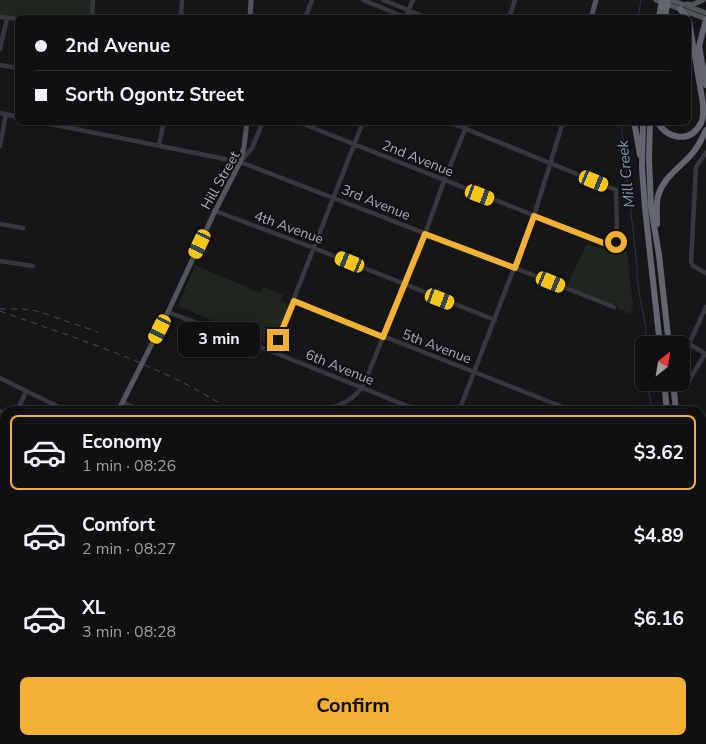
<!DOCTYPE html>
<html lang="en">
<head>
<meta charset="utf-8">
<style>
  :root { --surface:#101012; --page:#1e1e20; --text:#f1f3f6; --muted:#9c9d9f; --line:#303032; --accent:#f2b134 }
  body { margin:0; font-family:"Nunito Sans",sans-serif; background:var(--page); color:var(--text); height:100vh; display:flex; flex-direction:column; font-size:19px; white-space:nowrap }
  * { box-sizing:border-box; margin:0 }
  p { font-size:16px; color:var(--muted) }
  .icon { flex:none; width:28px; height:28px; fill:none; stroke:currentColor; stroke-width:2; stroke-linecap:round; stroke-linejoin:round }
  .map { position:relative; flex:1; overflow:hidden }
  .panel { position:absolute; left:0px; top:406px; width:706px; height:339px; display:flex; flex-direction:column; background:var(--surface); border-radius:15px 15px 0 0; box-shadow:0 2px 12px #0003,0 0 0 1px var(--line) }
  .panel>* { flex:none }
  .banner { position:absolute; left:15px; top:15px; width:676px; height:110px; border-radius:8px; box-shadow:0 2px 12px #0003,0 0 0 1px var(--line); display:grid; align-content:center; height:110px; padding:0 20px; background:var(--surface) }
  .needle { width:32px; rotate:30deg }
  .controls { position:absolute; left:635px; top:336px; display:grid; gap:10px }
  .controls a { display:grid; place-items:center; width:55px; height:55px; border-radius:8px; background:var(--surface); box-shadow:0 2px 12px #0003,0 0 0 1px var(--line); font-size:25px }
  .end { position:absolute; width:22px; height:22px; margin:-11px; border:6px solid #f2b134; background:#111; box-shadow:0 0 0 2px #111 }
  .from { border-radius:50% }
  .bubble { position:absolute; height:35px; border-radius:8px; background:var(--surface); box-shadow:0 2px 12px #0003,0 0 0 1px var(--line); font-size:16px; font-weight:700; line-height:35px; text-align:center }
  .car { position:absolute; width:15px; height:30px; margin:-15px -8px; border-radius:6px; box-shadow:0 0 4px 1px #0007; background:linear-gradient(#f5c518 24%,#345 0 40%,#f5c518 0 76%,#345 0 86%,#f5c518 0) }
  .banner b { display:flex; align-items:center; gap:18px; height:48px; font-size:19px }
  .banner b+b { border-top:1px solid var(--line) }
  .banner i { width:12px; height:12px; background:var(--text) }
  ul { padding:9px 0 0; list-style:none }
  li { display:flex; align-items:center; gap:15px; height:75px; margin:0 10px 8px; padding:0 10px; border:2px solid transparent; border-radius:8px }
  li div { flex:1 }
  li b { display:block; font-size:19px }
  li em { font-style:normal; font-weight:700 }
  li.active { border-color:var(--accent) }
  li>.icon { width:45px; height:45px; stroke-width:1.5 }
  .primary-button { display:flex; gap:10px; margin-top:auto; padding:10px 20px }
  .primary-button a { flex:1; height:58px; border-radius:8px; background:var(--accent); color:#111; font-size:20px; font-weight:700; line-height:58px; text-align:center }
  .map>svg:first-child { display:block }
  .green { fill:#1e261f }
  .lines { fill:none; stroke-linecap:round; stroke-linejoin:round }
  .stream { stroke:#2c353c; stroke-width:1 }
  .minor { stroke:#37383d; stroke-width:4.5 }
  .major { stroke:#53555c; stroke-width:5 }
  .highway { stroke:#63666e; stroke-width:6 }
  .rail { stroke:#4a4c52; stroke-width:1; stroke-dasharray:6 5; stroke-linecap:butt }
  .highway-bridge { stroke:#63666e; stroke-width:6 }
  .route { stroke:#f2b134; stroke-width:6 }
  .labels { text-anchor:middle; stroke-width:4.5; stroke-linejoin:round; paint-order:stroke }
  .street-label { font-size:14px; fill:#a8adb8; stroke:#111113 }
  .water-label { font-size:15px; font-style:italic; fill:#7f9bb3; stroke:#111113 }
</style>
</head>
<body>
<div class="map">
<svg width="706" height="744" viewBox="0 0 706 744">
  <rect width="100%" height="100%" fill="#161618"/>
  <path class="green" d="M0,0H91L90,17L21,18L0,15Z
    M587,244L611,251L627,252L633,306L630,314L619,309L616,304H609L566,286Z
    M195,265L261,293L263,287L283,295L281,301L290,305L273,346L178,306Z
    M701,416H706V545L703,549H701Z
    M287,740H484L481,744H286Z
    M499,740H660L659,744H493Z"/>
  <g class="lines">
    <path class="stream" d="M638,18L641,0
      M621,122L637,266V276L640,298L646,328L645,345
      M647,382L652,411
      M554,744L555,740"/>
    <path class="minor" d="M363,0L407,18
      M383,0L428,18
      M0,17L18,19
      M92,18L93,0
      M181,18L182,0
      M305,18L312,0
      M405,18L413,0
      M509,18L515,0
      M0,49L7,18
      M0,65L18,68
      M0,113L18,117
      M41,122L240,162L515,268L614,307
      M298,122L614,247C619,233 616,206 616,190L550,163L449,122
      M159,145L164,122
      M0,146L6,114
      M706,153L696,167L691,262L693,266L706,273
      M241,161L252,148L263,122
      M215,211L314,248L495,320
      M0,224L23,228
      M0,261L33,266
      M294,301L573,411
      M706,307L689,344L706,354
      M168,312L273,352L420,411
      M273,352L363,122
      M0,378L67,411
      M687,384L705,354
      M123,402L141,411
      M0,411L5,413
      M17,411L26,391
      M322,411C339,406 355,400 364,384L425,234L444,181L468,122
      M459,411L534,216L563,122
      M2,442L5,435
      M0,453L5,443
      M0,471L5,473
      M0,506L5,496
      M0,527L5,530
      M0,557L5,559
      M0,588L5,592
      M0,656L5,661
      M0,700L5,703
      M5,744L7,740
      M34,744L36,740
      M66,744L70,740"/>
    <path class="major" d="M656,0L706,19
      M671,0L706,13
      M687,4L692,5L703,0
      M250,18L251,0
      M591,18L596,0
      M118,411L168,312L215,211L240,162L244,147L247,122
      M0,623L5,626
      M0,689L3,682L5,672
      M156,740L161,744"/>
    <path class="highway" d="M680,9L687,18
      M706,20L699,46L706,85
      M633,122L635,127L640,155
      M643,122L642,168L645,208L660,345
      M650,122L649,159L651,207L659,255L669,345
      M657,122C668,139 690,144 701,123C704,117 703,110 703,104L689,21
      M657,224C657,215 656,205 658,196C664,177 677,170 690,156C697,149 702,139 706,130
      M664,382L667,411
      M673,382L676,411
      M688,744L689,740
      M695,744L696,740"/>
    <path class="rail" d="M0,309H23L37,311L98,332
      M0,311C80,340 160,364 232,411"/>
    <path class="highway-bridge" d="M659,17L662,0
      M665,18L668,0"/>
  </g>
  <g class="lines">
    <path class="route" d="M278,340L294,301L383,337L425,234L515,268L534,216L614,247L616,242"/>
  </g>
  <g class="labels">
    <g class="street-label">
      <text transform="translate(418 158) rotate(22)" y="5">2nd Avenue</text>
      <text transform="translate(220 180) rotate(-61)" y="5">Hill Street</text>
      <text transform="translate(376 202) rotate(22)" y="5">3rd Avenue</text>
      <text transform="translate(289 227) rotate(20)" y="5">4th Avenue</text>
      <text transform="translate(437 346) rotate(21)" y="5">5th Avenue</text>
      <text transform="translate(340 367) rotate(22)" y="5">6th Avenue</text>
    </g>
    <g class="water-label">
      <text transform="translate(626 174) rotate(-96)" y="5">Mill Creek</text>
    </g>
  </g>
</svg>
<div class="controls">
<a><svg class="needle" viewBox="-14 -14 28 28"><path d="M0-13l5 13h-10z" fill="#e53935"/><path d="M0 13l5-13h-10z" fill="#9c9d9f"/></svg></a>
</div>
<i class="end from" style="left:616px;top:242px"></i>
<i class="end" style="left:278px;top:340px"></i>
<div class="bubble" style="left:178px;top:322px;width:82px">3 min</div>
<i class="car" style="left:594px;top:181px;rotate:112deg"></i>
<i class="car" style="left:480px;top:195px;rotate:111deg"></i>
<i class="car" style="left:200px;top:244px;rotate:205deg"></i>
<i class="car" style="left:350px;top:262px;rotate:292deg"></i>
<i class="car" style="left:551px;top:282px;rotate:112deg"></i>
<i class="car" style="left:440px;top:299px;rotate:111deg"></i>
<i class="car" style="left:160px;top:329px;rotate:207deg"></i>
<div class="banner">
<b><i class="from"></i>2nd Avenue</b>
<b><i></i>Sorth Ogontz Street</b>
</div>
<section class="panel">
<ul>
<li class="active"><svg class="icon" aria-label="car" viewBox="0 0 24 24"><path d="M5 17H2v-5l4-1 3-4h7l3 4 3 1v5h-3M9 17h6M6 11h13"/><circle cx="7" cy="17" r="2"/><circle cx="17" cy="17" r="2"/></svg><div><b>Economy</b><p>1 min · 08:26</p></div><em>$3.62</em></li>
<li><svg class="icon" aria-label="car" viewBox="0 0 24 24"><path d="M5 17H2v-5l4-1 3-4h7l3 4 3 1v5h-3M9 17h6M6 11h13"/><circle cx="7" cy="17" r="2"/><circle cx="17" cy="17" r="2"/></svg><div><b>Comfort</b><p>2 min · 08:27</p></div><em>$4.89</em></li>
<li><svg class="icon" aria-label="car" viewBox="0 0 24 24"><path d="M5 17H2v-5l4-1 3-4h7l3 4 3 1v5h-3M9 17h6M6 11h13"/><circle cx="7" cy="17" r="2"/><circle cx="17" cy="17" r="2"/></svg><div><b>XL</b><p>3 min · 08:28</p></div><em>$6.16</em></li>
</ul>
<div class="primary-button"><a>Confirm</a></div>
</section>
</div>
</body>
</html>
